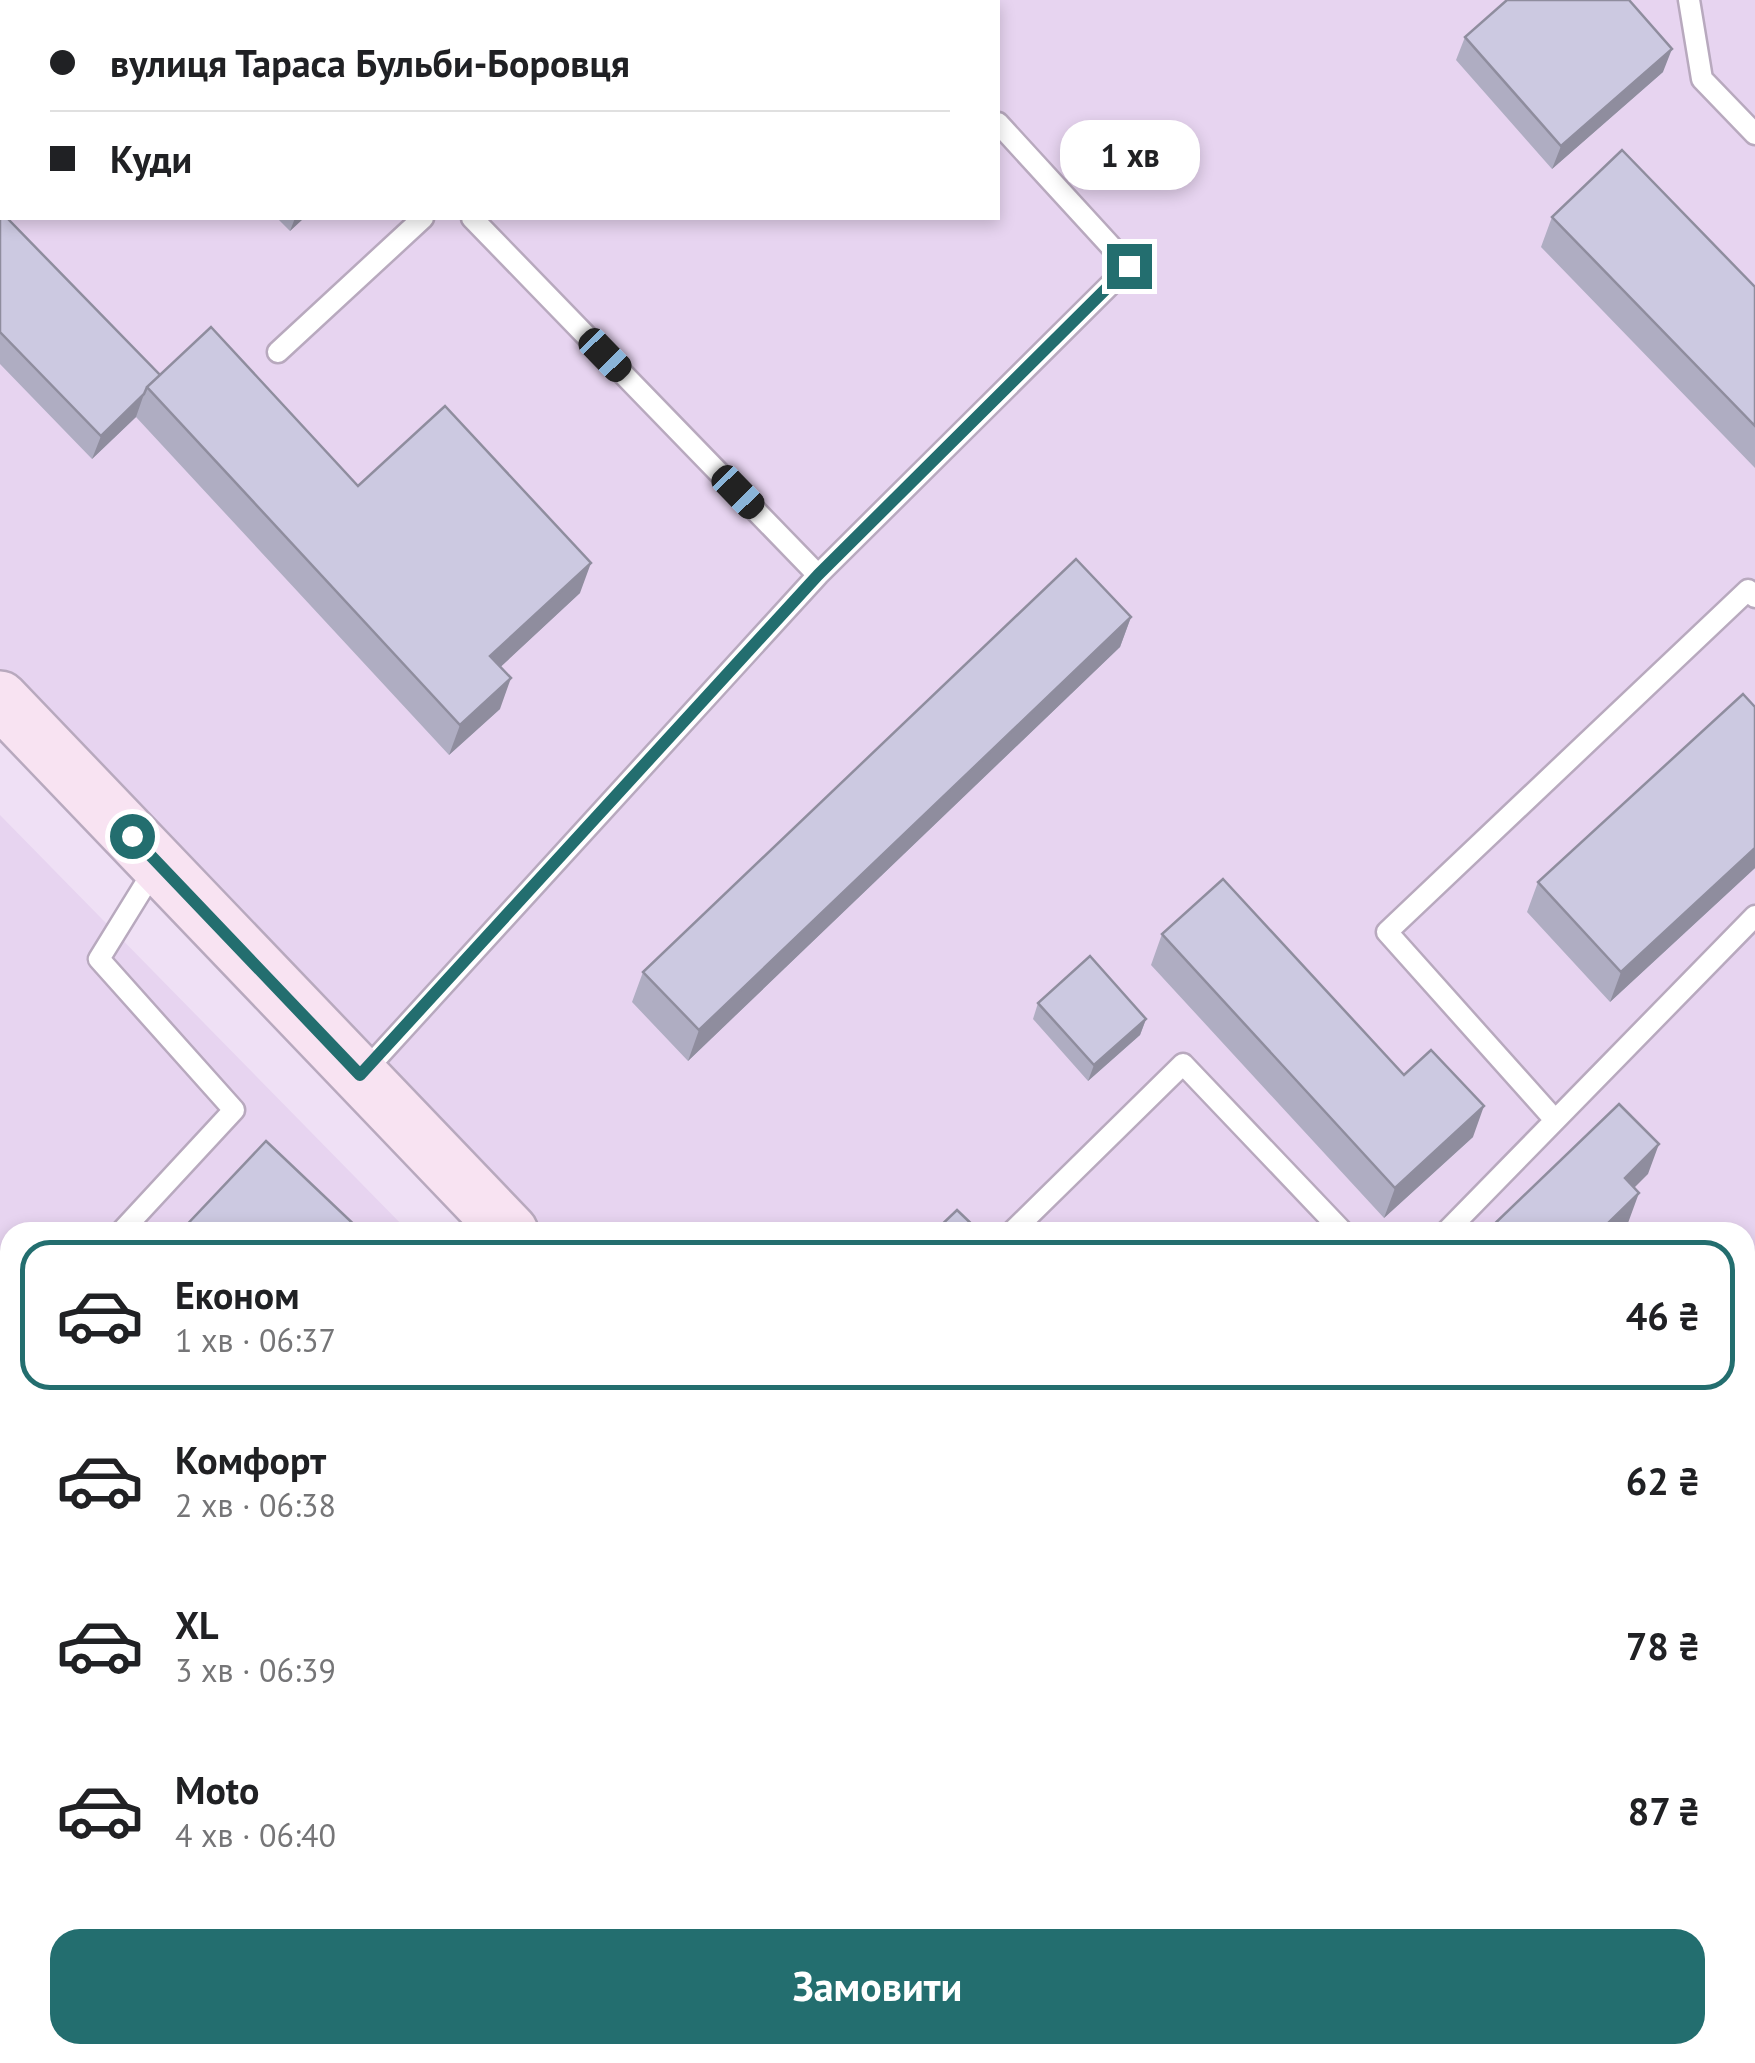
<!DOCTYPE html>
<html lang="uk">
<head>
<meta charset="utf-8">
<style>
  :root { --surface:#fff; --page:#f2f2f2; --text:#202124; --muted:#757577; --line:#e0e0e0; --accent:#236e6f }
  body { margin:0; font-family:"PT Sans",sans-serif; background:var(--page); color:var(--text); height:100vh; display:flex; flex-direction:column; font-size:38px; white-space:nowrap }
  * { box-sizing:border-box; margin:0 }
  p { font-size:32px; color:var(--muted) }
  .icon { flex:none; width:55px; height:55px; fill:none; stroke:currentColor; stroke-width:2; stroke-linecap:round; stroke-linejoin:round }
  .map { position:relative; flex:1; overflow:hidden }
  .panel { position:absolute; left:0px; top:1222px; width:1755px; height:842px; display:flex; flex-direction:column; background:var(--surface); border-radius:30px 30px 0 0; box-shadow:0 5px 15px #0003 }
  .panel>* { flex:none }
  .banner { position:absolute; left:0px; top:0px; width:1000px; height:220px; box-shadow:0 5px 15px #0003; display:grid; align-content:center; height:220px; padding:0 50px; background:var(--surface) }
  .end { position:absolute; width:45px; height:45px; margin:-22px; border:12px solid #236e6f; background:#fff; box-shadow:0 0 0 5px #fff }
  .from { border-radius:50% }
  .bubble { position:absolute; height:70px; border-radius:30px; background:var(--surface); box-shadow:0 5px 15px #0003; font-size:32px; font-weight:600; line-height:70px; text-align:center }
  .car { position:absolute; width:30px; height:60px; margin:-30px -15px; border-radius:12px; box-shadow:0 0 8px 2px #0007; background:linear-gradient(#222 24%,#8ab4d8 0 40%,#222 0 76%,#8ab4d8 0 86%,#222 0) }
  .banner b { display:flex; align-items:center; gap:35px; height:95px; font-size:38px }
  .banner b+b { border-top:2px solid var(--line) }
  .banner i { width:25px; height:25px; background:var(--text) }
  ul { padding:18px 0 0; list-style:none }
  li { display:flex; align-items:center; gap:30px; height:150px; margin:0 20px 15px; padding:0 30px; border:5px solid transparent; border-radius:30px }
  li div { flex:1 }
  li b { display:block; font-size:38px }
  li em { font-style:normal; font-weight:600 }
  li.active { border-color:var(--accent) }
  li>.icon { width:90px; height:90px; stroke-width:1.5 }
  .button { display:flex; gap:20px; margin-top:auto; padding:20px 50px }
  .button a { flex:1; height:115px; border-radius:30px; background:var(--accent); color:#fff; font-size:40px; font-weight:600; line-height:115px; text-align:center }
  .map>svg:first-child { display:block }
  .built { fill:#e7d4f0; fill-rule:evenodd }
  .water { fill:#7c9aeb }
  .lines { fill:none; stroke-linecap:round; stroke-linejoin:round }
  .lane-casing { stroke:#b8a9be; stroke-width:25 }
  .secondary-casing { stroke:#b8a9be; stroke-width:60 }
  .lane { stroke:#fff; stroke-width:20 }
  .secondary { stroke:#f8e3f2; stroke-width:55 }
  .wall { fill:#afadc2 }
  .shaded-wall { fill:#8f8d9e }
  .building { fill:#ccc9e1; stroke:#8f8d9e; stroke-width:2.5 }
  .route { stroke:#236e6f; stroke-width:12 }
</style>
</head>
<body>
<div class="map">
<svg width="1755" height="2063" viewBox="0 0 1755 2063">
  <rect width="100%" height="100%" fill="#efe0f5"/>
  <path class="built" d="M0,0H1755V1836L1745,1847V1232H510L0,699ZM2,2H998V218H2Z
    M0,815L409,1232H10V2055H1009L1004,2063H0Z
    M1294,2055H1546L1539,2063H1301Z"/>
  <path class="water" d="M517,2055H727L736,2063H526Z"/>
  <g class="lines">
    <g class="lane-casing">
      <path id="lane" d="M884,0L887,2
        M1689,0L1702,79L1755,134
        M120,2L123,0
        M637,2L639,0
        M0,81L2,80
        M278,352L423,218
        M818,575L1129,266L998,123
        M362,1074L818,575L472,218
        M1555,1120L1387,932L1748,590L1755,597
        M121,1232L234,1110L99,959L157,865
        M1012,1232L1183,1064L1343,1232
        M1446,1232L1755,916
        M961,2063L965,2055"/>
    </g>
    <g class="secondary-casing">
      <path id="secondary" d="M0,699L510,1232
        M1294,2055L1301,2063"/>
    </g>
    <use href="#lane" class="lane"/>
    <use href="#secondary" class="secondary"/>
  </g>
  <path class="wall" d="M1465,37L1663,72L1552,169L1456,60Z
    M0,210L160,375L358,486L580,593L500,667V709L449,755L136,417L92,459L0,364Z
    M1552,217L1755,287V468L1541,247Z
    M277,218H304L290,231Z
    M1131,617L1120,647L688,1061L632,1002L643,972Z
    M1755,707V868L1610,1002L1527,912L1538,882Z
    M1162,934L1404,1075L1473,1137L1384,1218L1151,965Z
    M1038,1003L1146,1019L1140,1035L1088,1081L1033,1019Z
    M10,1412V1482L0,1473V1423Z"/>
  <path class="shaded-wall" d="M509,0H529L527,2H506Z
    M1672,49L1663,72L1552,169L1561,146Z
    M295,218H304L290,231Z
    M144,394L136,417L92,459L101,436Z
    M591,563L580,593L479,687L490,656Z
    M1131,617L1120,647L688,1061L699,1030Z
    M511,678L500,709L449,755L460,725Z
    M1755,848V868L1610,1002L1621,972Z
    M1146,1019L1140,1035L1088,1081L1094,1065Z
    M1484,1106L1473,1137L1384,1218L1395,1188Z
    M1659,1144L1648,1174L1614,1208L1625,1178Z
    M1639,1193L1628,1223L1619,1232H1599Z"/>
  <path class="building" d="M279,0H509L506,2H277Z
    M1507,0H1629L1672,49L1561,146L1465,37Z
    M1622,150L1755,287V426L1552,217Z
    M0,210L2,213V218H7L160,375L147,387L144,394L101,436L0,332Z
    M211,327L358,486L445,406L591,563L490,656L511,678L460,725L147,387Z
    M1076,559L1131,617L699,1030L643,972Z
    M1743,694L1755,707V848L1621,972L1538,882Z
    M1223,879L1404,1075L1431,1050L1484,1106L1395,1188L1162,934Z
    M1090,956L1146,1019L1094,1065L1038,1003Z
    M1619,1104L1659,1144L1625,1178L1639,1193L1599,1232H1486Z
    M266,1141L362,1232H180Z
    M957,1210L980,1232H934Z
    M10,1412V1441L0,1432V1423Z
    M0,2022L10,2030V2055H38L47,2063H0Z
    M375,2055H387L396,2063H367Z
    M1033,2055H1153L1149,2063H1029Z
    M1225,2055H1238L1244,2061L1243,2063H1221Z"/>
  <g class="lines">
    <path class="route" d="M132,836L360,1075L818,575L1129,266"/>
  </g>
</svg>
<i class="end from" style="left:132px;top:836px"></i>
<i class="end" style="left:1129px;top:266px"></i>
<div class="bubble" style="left:1060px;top:120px;width:140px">1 хв</div>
<i class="car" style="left:605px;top:355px;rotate:136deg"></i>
<i class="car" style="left:738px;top:492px;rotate:136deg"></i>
<div class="banner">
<b><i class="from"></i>вулиця Тараса Бульби-Боровця</b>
<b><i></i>Куди</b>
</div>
<section class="panel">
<ul>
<li class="active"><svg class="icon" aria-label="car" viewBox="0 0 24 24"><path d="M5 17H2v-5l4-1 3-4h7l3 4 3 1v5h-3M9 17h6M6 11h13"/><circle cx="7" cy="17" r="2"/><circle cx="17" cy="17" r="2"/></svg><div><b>Економ</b><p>1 хв · 06:37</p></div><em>46 ₴</em></li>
<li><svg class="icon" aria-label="car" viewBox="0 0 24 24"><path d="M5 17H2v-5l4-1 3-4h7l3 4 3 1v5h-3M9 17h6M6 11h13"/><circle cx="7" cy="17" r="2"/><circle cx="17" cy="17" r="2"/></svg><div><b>Комфорт</b><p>2 хв · 06:38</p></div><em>62 ₴</em></li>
<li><svg class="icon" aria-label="car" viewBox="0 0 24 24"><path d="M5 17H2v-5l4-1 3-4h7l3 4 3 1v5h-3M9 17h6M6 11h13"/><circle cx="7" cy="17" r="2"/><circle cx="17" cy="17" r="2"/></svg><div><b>XL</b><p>3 хв · 06:39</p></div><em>78 ₴</em></li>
<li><svg class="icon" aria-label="car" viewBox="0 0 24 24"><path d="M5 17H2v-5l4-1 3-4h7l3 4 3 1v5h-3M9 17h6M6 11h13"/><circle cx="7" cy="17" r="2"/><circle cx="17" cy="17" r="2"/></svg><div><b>Moto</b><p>4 хв · 06:40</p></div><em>87 ₴</em></li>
</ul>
<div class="button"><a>Замовити</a></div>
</section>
</div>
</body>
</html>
